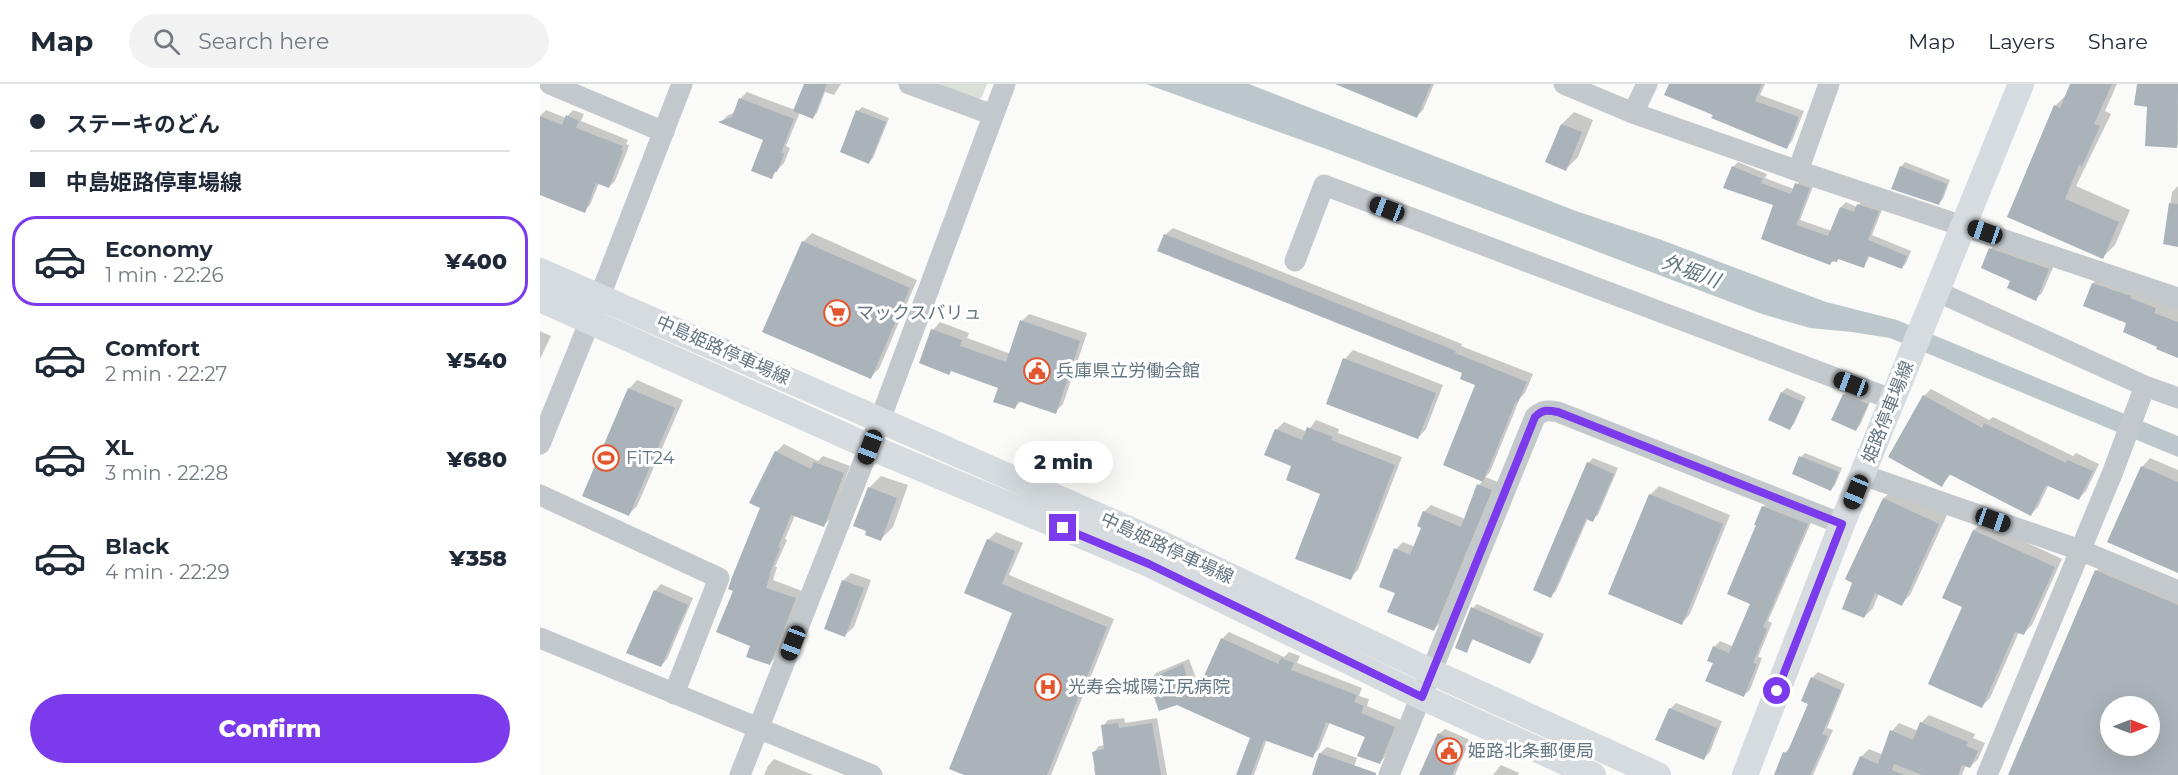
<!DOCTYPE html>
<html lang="en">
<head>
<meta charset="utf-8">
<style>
  :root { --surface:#fff; --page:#f2f2f3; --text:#1f2937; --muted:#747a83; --line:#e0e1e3; --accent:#7c3aed }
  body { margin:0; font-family:Montserrat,"Noto Sans JP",sans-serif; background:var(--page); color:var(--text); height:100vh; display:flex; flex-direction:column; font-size:22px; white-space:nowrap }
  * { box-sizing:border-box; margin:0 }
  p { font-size:20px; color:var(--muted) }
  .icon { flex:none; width:33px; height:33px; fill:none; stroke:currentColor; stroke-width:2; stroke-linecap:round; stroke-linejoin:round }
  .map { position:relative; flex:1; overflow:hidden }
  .sheet { display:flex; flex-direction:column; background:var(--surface); width:540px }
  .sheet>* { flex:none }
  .top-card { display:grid; align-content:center; height:132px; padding:0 30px; background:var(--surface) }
  .needle { width:39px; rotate:90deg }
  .controls { position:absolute; left:1560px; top:612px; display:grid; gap:12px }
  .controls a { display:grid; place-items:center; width:60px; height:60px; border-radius:50%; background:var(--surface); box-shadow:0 6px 24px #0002; font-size:30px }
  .end { position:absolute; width:27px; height:27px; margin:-14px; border:8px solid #7c3aed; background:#fff; box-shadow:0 0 0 3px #fff }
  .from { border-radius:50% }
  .bubble { position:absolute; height:42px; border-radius:21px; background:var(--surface); box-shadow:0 6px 24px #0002; font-size:20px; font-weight:800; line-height:42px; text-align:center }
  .car { position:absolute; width:18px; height:36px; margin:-18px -9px; border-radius:8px; box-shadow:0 0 4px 2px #0007; background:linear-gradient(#222 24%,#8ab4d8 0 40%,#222 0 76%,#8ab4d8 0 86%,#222 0) }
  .top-card b { display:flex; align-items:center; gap:21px; height:57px; font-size:22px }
  .top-card b+b { border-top:2px solid var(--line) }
  .top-card i { width:15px; height:15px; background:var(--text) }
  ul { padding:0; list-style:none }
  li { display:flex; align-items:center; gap:18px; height:90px; margin:0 12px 9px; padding:0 18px; border:3px solid transparent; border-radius:24px }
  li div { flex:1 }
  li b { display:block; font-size:22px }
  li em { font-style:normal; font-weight:800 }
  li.selected { border-color:var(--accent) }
  li>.icon { width:54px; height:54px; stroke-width:1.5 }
  .primary-button { display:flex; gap:12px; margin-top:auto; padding:12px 30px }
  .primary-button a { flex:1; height:69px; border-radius:36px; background:var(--accent); color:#fff; font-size:24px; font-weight:800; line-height:69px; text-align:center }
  header { display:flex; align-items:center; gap:36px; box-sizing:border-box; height:84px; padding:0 30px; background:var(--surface); border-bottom:2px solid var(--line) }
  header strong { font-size:28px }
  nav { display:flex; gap:33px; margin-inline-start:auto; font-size:21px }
  .search { width:420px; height:54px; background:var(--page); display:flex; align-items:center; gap:15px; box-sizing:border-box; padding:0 21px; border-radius:33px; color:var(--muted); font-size:22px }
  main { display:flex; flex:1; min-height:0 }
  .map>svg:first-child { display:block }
  .green { fill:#dadfd7 }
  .water { fill:#bbc7cb }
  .shadow { fill:#0003; fill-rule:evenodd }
  .building { fill:#aab3b9; fill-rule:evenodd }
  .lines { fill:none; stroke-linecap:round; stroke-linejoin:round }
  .minor { stroke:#c3c8cc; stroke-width:21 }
  .major { stroke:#d6dbdf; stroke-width:26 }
  .route { stroke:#7c3aed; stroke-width:8 }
  .labels { text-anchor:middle; stroke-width:6; stroke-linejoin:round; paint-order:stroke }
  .poi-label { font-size:18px; fill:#657683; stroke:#fff; text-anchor:start }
  .street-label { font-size:18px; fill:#657683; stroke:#fff }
  .water-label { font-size:20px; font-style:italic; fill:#60757c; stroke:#fff }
</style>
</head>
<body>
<header>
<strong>Map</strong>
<div class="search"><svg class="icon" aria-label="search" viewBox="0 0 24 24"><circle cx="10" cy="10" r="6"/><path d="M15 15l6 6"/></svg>Search here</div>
<nav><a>Map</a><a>Layers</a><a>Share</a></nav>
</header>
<main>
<section class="sheet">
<div class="top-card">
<b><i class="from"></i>ステーキのどん</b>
<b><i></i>中島姫路停車場線</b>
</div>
<ul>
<li class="selected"><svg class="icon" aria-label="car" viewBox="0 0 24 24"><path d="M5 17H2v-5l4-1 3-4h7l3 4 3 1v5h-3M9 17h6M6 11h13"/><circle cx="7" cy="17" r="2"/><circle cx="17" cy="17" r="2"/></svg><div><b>Economy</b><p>1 min · 22:26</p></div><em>¥400</em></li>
<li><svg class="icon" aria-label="car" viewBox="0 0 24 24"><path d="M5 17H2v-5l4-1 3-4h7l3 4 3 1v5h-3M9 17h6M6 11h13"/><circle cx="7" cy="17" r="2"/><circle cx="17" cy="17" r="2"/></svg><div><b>Comfort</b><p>2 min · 22:27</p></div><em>¥540</em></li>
<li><svg class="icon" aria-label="car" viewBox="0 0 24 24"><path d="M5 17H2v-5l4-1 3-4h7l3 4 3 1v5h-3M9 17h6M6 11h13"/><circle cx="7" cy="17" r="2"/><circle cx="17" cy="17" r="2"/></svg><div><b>XL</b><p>3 min · 22:28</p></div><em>¥680</em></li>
<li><svg class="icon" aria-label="car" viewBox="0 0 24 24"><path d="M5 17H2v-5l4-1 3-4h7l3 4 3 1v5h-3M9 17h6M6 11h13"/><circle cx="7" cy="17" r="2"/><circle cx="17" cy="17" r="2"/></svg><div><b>Black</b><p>4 min · 22:29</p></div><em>¥358</em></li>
</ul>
<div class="primary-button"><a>Confirm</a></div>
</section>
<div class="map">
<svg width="1638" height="691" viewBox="0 0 1638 691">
  <rect width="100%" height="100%" fill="#fafaf8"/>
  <path class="green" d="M391,0H447L442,13L436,17Z"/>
  <path class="water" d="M606,0H709L1036,127L1119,155L1286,218L1357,236L1638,352V373L1350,254L1312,248L1270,244L1222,230L789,66Z"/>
  <path class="shadow" d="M265,0H301L294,11L285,8L277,29L273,33L260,28L246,62L250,64L244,79L231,93L225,55L181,38L187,32L195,28L200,15L207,8L255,26Z
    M821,0H894L883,26L877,32Z
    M1130,0H1225L1220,11L1264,27L1252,57L1247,63L1175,30Z
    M1532,0H1577L1565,27L1571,30L1536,102L1590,126L1575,161L1563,173L1469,133L1515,22L1527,10Z
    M1598,0H1638V61L1636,63L1609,22Z
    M322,23L349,34L333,74L329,78L318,27Z
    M6,26L26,34L33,26L44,30L41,37L88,56L86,60L89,61L86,70L75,97L69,103L59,99L50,121L44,127L0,110V32Z
    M1034,28L1053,36L1038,73L1026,85L1022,40Z
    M1198,78L1227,90L1225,94L1254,105L1261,95L1274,100L1260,136L1292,147L1301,123L1306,118L1317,123L1323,116L1343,123L1332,151L1371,167L1366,179L1361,184L1330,172L1324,182L1299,174L1290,179L1235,120L1193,83Z
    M1365,78L1410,96L1403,115L1399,119L1361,83Z
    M1638,102V161L1625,159L1632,108Z
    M633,144L922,260L921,262L993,290L985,309L980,314L950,388L945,393L958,398L901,538L894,545L857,508L856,465L863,458L875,463L883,443L884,428L891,421L925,435L939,401L944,396L905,380L937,300L924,288L625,151Z
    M272,149L377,196L339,285L330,293L263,158Z
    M1457,159L1515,179L1502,209L1495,215L1472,196L1451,165Z
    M1565,187L1638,222V272L1588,238L1553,199Z
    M489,230L547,249L523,320L515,328L482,316L474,324L460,303L412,286L381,278L393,246L400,238L429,249L427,254L471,270L482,237Z
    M0,247L11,252L0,275Z
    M813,266L903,301L886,345L878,354L805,275Z
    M97,296L143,316L97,422L89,430V305Z
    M1247,304L1266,313L1254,340L1250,344L1230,335L1242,308Z
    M1391,305L1449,336L1453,333L1533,372L1536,369L1559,380L1546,407L1539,414L1509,400L1498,423L1491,430L1411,390L1402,401L1384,312Z
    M1308,307L1331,316L1320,341L1316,345L1304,311Z
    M776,336L799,345L798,349L862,373L818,486L810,494L782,409L736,346L744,338L767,348Z
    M244,360L278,377L283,372L310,382L291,434L284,441L255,431L245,455L247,456L235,483H237L233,496L262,507L237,572L229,580L212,561L195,506L222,424L236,368Z
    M1265,369L1302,384L1295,401L1291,405L1261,373Z
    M1053,374L1078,384L1058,431L1052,436L1048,434L1016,507L1011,512L1048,379Z
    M1610,374L1638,386V487L1602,383Z
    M341,392L368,401L353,443L341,455L328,446L329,404Z
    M1119,402L1190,431L1150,530L1142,539L1110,411Z
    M1353,406L1407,431L1370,511L1361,520L1339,509L1333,524L1324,533L1314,498L1307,495L1344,414Z
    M1229,417L1273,434L1228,537L1232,539L1218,573L1222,574L1210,606L1204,611L1175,578L1174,563L1180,557L1194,563L1212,519L1218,441L1223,423Z
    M1443,438L1522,475L1492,541L1483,550L1479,548L1450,614L1442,622L1424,522L1404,513L1434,446Z
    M456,448L483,459L469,491L574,535L511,691H428L474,528L426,508L448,456Z
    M1565,479L1638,510V691H1469L1556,487ZM1570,622H1610V662H1570Z
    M311,489L331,496L314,543L305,551L303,497Z
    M121,500L153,514L127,575L121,582L115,507Z
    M937,520L1004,550L994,574L990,578L934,554L926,567L917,563L933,524Z
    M689,548L744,573L749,568L760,572L757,579L822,604L819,612L829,615L827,622L861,636L846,672L839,679L827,652L790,638L779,665L772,672L727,655L714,691H697L712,653L610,596L616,589L649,575L660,605L682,555Z
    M1278,588L1305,600L1287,644L1293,646L1273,691H1238L1245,669L1250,663L1270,619L1272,594Z
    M1136,619L1182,637L1170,668L1164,674L1130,625Z
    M1389,631L1435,650L1433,654L1445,659L1438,675L1430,683L1426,681L1422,691H1314L1321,673L1329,665L1343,671L1352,647L1359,639L1378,647L1381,639Z
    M584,634L585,639L617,634L627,691H555L554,684L556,682L554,668L559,662L565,661L563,642L568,636Z
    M905,645L930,656L915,691H881L899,650Z
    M787,663L817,674L811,691H774L780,669Z
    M234,675L273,691H224L228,682Z
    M961,681L979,689L978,691H953Z"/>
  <path class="building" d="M264,0H287L273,35L253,27Z
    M795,0H891L877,34Z
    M1129,0H1222L1215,17L1259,33L1247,65L1171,34L1173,31L1124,11Z
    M1530,0H1572L1554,40L1560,42L1542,82L1539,81L1525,115L1579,138L1563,175L1467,133L1514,21L1520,24Z
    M1597,0H1638L1637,64L1605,62L1607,23L1594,21Z
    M199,14L254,35L241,69L244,70L237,88L235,87L232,95L211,87L223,56L178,38L192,33Z
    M316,26L346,38L329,80L300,68Z
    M26,31L39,37L36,44L83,62L81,66L83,67L69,104L56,99L45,129L0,111V32L22,41Z
    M1021,40L1042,48L1026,87L1005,78Z
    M1192,82L1223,95L1221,99L1251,110L1255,99L1270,104L1256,141L1288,152L1300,123L1314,128L1317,120L1339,127L1328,156L1367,172L1362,185L1328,172L1324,184L1298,175L1297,178L1292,177L1290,181L1221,155L1233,121L1183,104Z
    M1360,82L1407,100L1399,121L1351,105Z
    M1629,119L1638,120V163L1623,160Z
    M624,150L916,267L915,269L987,298L978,318L976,317L943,398L903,381L935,301L920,295L922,289L617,167Z
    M262,157L370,204L331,295L222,248Z
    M1449,164L1509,185L1496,217L1467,204L1470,197L1441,184Z
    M1552,199L1591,212L1590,214L1616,224L1614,229L1638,238V274L1616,265L1617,263L1583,248L1586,239L1543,222Z
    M480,236L540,257L516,330L478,317L475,325L453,318L458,304L411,287L409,291L379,279L391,245L422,256L420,262L466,278Z
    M803,274L896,309L878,355L786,320Z
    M88,304L135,324L89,432L42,412Z
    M1241,308L1263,318L1250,346L1228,336Z
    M1303,310L1328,320L1316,347L1291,336Z
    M1383,311L1442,344L1444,339L1526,379L1527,376L1553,387L1539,416L1506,401L1491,432L1409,390L1402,403L1348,373Z
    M767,343L793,353L791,356L855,381L811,496L755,475L780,410L746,396L751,382L724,371L735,345L762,356Z
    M235,367L271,385L274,378L304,389L284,443L251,431L238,463L240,464L229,491H230L226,504L256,514L230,581L206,573L210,562L176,548L193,507L188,505L192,493L220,424L209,419Z
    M1259,372L1299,388L1291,407L1252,390Z
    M1047,378L1074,390L1053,438L1046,435L1011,514L993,506Z
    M1601,382L1638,398V489L1567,458Z
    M937,400L952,406L894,547L847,528L855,509L839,503L854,464L870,471L881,444L877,442L883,427L921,443Z
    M328,403L357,414L341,457L325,451L326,447L313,442Z
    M1109,410L1183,440L1142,541L1068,510Z
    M1343,414L1399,440L1362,522L1335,509L1324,534L1302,525L1312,499L1305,495Z
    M1222,422L1268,440L1223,543L1227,545L1213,579L1217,580L1204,613L1165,597L1173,579L1167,577L1173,562L1189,569L1210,520L1187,510L1216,441H1214Z
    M1433,446L1515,483L1484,551L1475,548L1442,624L1388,600L1422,523L1402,514Z
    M447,455L475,467L462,500L567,543L507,691H424L409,685L472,529L424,509Z
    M1555,486L1638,521V691H1468ZM1570,622H1610V662H1570Z
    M302,496L324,504L305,553L284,545Z
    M114,506L148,521L121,583L86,569Z
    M931,523L1001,554L990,580L932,555L927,569L915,564Z
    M681,554L738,580L741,574L754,579L751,586L817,611L814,618L824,622L821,629L855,643L840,680L817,672L825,653L786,638L773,674L724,656L711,691H696L710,654L637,621L619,627L608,596L643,580L654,614Z
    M1271,593L1301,606L1282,650L1288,652L1270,691H1234L1243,668L1247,669L1268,620L1261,617Z
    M1129,624L1177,644L1164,676L1115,656Z
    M1380,638L1428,658L1426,662L1438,667L1430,684L1422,681L1418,691H1382L1354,680L1352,686L1364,691H1312L1320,672L1338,680L1350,646L1373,656Z
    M578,639L579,644L612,639L621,691H556L552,668L564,665L561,641Z
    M898,649L925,662L912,691H879Z
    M779,669L836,689V691H772Z"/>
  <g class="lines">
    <path class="minor" d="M10,0L124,48
      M369,0L453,31
      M1024,0L1093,29L1258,87L1638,214
      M1093,29L1107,0
      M1258,87L1289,0
      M755,177L784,101L1354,316
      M1396,207L1605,302L1638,314
      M0,360L60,212L142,0
      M1323,391L1540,466L1638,507
      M0,411L179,494L134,610
      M0,554L332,691
      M200,691L340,336L465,0
      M849,691L995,333C1003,326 1008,326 1018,328L1302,440
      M1447,691L1572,390L1605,302"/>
    <path class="major" d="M0,187L618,458L892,588L1118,691
      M0,215L330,363L609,480L882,613L1053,691
      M1205,691L1302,440L1481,0"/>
  </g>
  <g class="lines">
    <path class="route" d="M523,444L609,480L882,613L995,333C1003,325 1008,326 1018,328L1302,440L1237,607"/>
  </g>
  <defs>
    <g id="supermarket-ring" transform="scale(1.35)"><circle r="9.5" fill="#fff" stroke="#e4572e" stroke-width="1.5"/><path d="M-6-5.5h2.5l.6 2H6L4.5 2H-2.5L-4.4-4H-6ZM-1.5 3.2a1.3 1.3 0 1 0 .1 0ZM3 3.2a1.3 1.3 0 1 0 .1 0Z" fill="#e4572e"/></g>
    <g id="civic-ring" transform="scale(1.35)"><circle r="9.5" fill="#fff" stroke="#e4572e" stroke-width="1.5"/><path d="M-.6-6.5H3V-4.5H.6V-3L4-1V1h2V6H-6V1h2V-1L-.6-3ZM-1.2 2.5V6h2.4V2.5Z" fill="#e4572e"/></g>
    <g id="stadium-ring" transform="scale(1.35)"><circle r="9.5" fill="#fff" stroke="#e4572e" stroke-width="1.5"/><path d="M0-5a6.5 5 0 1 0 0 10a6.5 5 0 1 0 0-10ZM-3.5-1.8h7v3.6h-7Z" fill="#e4572e"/></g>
    <g id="hospital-ring" transform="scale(1.35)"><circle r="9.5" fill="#fff" stroke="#e4572e" stroke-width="1.5"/><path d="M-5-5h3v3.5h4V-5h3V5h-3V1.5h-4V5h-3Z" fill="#e4572e"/></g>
  </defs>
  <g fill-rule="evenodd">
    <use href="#supermarket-ring" x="297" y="229"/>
    <use href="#civic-ring" x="497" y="287"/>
    <use href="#stadium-ring" x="66" y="374"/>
    <use href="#hospital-ring" x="508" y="603"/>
    <use href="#civic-ring" x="909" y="667"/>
  </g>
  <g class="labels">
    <g class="poi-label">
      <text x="316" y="235">マックスバリュ</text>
      <text x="516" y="293">兵庫県立労働会館</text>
      <text x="86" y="380">FiT24</text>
      <text x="528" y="609">光寿会城陽江尻病院</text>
      <text x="928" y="673">姫路北条郵便局</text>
    </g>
    <g class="street-label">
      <text transform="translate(183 266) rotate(24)" y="6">中島姫路停車場線</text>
      <text transform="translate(1348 328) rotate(-68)" y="6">姫路停車場線</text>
      <text transform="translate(627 464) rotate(25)" y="6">中島姫路停車場線</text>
    </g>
    <g class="water-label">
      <text transform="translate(1151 187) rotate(20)" y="7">外堀川</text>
    </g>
  </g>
</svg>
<div class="controls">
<a><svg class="needle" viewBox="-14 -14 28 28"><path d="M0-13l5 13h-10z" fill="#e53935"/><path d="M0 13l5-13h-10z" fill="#747a83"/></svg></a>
</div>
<i class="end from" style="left:1237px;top:607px"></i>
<i class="end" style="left:523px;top:444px"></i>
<div class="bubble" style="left:474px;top:357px;width:99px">2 min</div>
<i class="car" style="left:847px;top:125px;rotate:291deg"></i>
<i class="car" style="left:1445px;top:148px;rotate:289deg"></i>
<i class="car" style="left:1311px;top:300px;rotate:291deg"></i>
<i class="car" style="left:330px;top:363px;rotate:201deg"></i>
<i class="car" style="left:1316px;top:408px;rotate:202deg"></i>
<i class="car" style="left:1453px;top:436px;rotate:109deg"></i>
<i class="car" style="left:253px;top:559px;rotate:201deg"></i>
</div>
</main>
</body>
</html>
